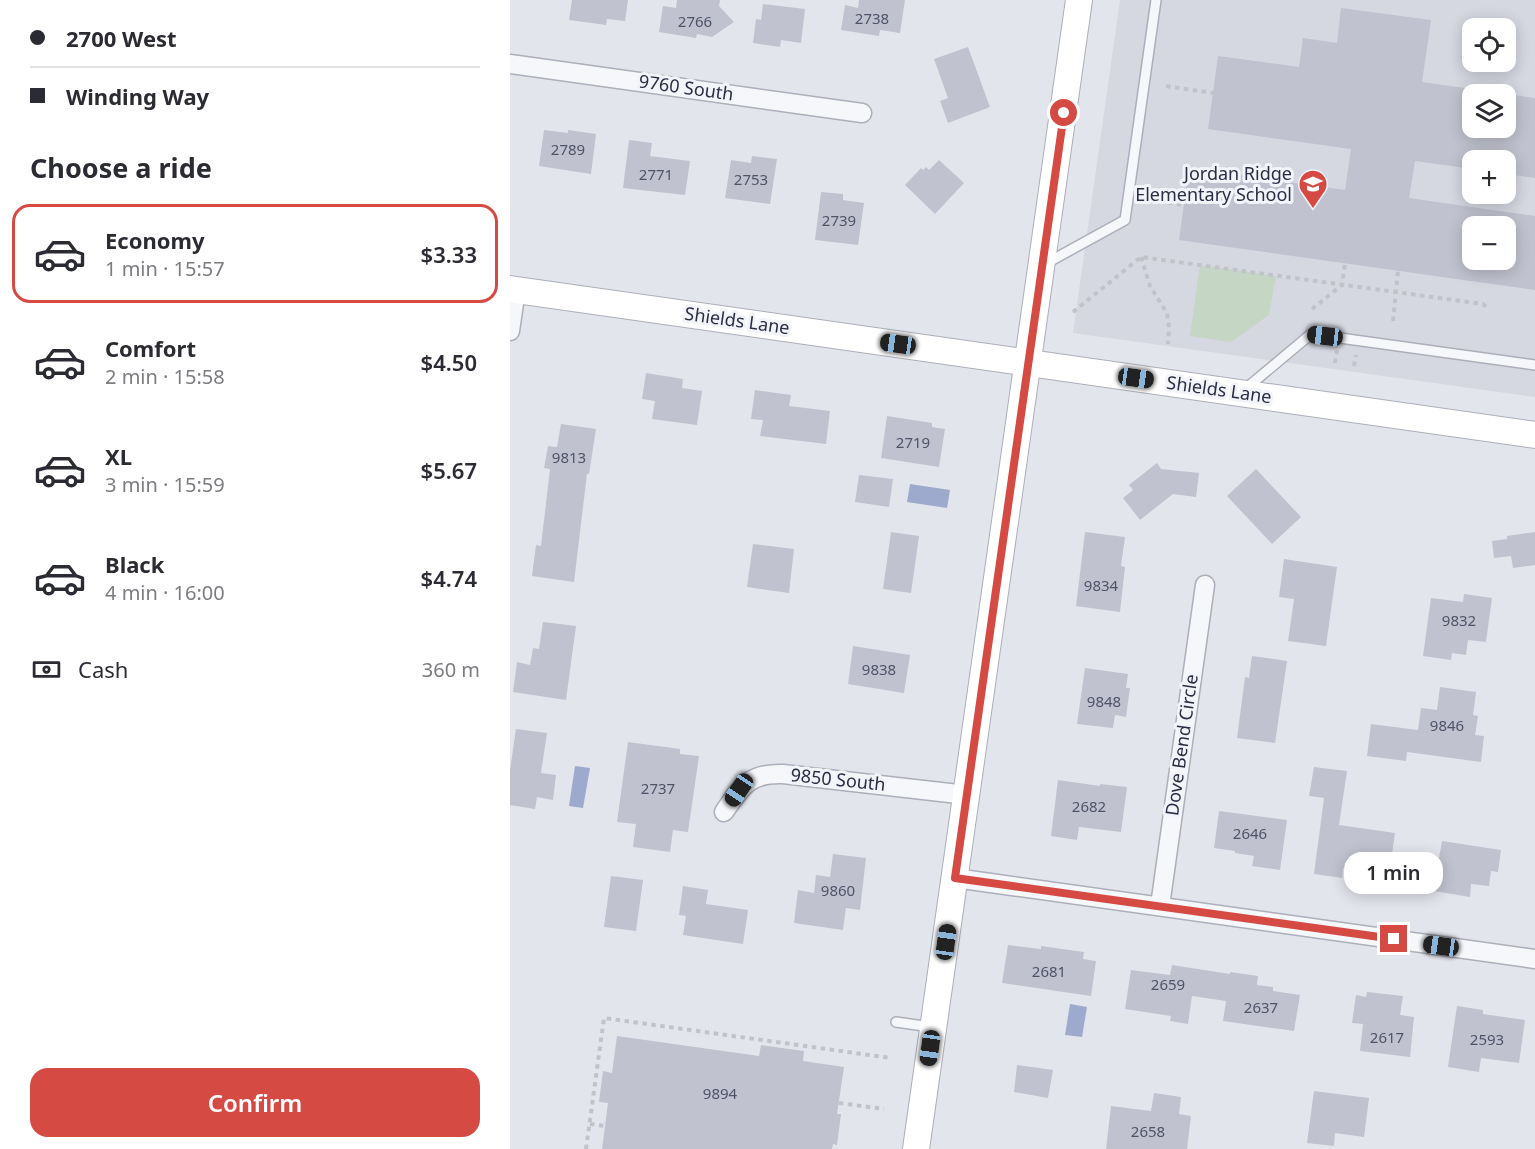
<!DOCTYPE html>
<html lang="en">
<head>
<meta charset="utf-8">
<style>
  :root { --surface:#fff; --page:#f7f7f7; --text:#2b2b33; --muted:#7c7c81; --line:#e1e1e2; --accent:#d54b44 }
  body { margin:0; font-family:"Noto Sans",sans-serif; background:var(--page); color:var(--text); height:100vh; display:flex; flex-direction:column; font-size:22px; white-space:nowrap }
  * { box-sizing:border-box; margin:0 }
  p { font-size:20px; color:var(--muted) }
  .icon { flex:none; width:33px; height:33px; fill:none; stroke:currentColor; stroke-width:2; stroke-linecap:round; stroke-linejoin:round }
  .map { position:relative; flex:1; overflow:hidden }
  .sheet { display:flex; flex-direction:column; background:var(--surface); width:510px }
  .sheet>* { flex:none }
  .guide { display:grid; align-content:center; height:132px; padding:0 30px; background:var(--surface) }
  .controls { position:absolute; left:952px; top:18px; display:grid; gap:12px }
  .controls a { display:grid; place-items:center; width:54px; height:54px; border-radius:12px; background:var(--surface); box-shadow:0 3px 15px #0003; font-size:30px }
  .end { position:absolute; width:27px; height:27px; margin:-14px; border:8px solid #d54b44; background:#fff; box-shadow:0 0 0 3px #fff }
  .from { border-radius:50% }
  .bubble { position:absolute; height:42px; border-radius:18px; background:var(--surface); box-shadow:0 3px 15px #0003; font-size:20px; font-weight:600; line-height:42px; text-align:center }
  .car { position:absolute; width:18px; height:36px; margin:-18px -9px; border-radius:8px; box-shadow:0 0 4px 2px #0007; background:linear-gradient(#222 24%,#8ab4d8 0 40%,#222 0 76%,#8ab4d8 0 86%,#222 0) }
  .guide b { display:flex; align-items:center; gap:21px; height:57px; font-size:22px }
  .guide b+b { border-top:2px solid var(--line) }
  .guide i { width:15px; height:15px; background:var(--text) }
  ul { padding:0; list-style:none }
  li { display:flex; align-items:center; gap:18px; height:99px; margin:0 12px 9px; padding:0 18px; border:3px solid transparent; border-radius:18px }
  li div { flex:1 }
  li b { display:block; font-size:22px }
  li em { font-style:normal; font-weight:600 }
  li.current { border-color:var(--accent) }
  li>.icon { width:54px; height:54px; stroke-width:1.5 }
  h2 { padding:0 30px; font-size:27px; line-height:72px }
  .pay { display:flex; align-items:center; gap:15px; height:66px; padding:0 30px; font-size:22px }
  .pay p { margin-inline-start:auto }
  .button { display:flex; gap:12px; margin-top:auto; padding:12px 30px }
  .button a { flex:1; height:69px; border-radius:18px; background:var(--accent); color:#fff; font-size:24px; font-weight:600; line-height:69px; text-align:center }
  main { display:flex; flex:1; min-height:0 }
  .map>svg:first-child { display:block }
  .built { fill:#d5d7e1; fill-rule:evenodd }
  .green { fill:#c5d6c4 }
  .water { fill:#9daacd }
  .building { fill:#c0c2cf; fill-rule:evenodd }
  .lines { fill:none; stroke-linecap:round; stroke-linejoin:round }
  .service-casing { stroke:#acaeba; stroke-width:12 }
  .minor-casing { stroke:#acaeba; stroke-width:21 }
  .secondary-casing { stroke:#acaeba; stroke-width:28 }
  .path { stroke:#c1c3cb; stroke-width:4; stroke-dasharray:4.5 4.5; stroke-linecap:butt }
  .service { stroke:#f6f7fa; stroke-width:9 }
  .minor { stroke:#f6f7fa; stroke-width:18 }
  .secondary { stroke:#fff; stroke-width:26 }
  .route { stroke:#d54b44; stroke-width:8 }
  .labels { text-anchor:middle; stroke-width:6; stroke-linejoin:round; paint-order:stroke }
  .number-label { font-size:15px; fill:#505368 }
  .street-label { font-size:18px; fill:#2a2e45; stroke:#f3f4f9 }
  .poi-label { font-size:18px; fill:#2a2e45; stroke:#f3f4f9; text-anchor:end }
</style>
</head>
<body>
<main>
<section class="sheet">
<div class="guide">
<b><i class="from"></i>2700 West</b>
<b><i></i>Winding Way</b>
</div>
<h2>Choose a ride</h2>
<ul>
<li class="current"><svg class="icon" aria-label="car" viewBox="0 0 24 24"><path d="M5 17H2v-5l4-1 3-4h7l3 4 3 1v5h-3M9 17h6M6 11h13"/><circle cx="7" cy="17" r="2"/><circle cx="17" cy="17" r="2"/></svg><div><b>Economy</b><p>1 min · 15:57</p></div><em>$3.33</em></li>
<li><svg class="icon" aria-label="car" viewBox="0 0 24 24"><path d="M5 17H2v-5l4-1 3-4h7l3 4 3 1v5h-3M9 17h6M6 11h13"/><circle cx="7" cy="17" r="2"/><circle cx="17" cy="17" r="2"/></svg><div><b>Comfort</b><p>2 min · 15:58</p></div><em>$4.50</em></li>
<li><svg class="icon" aria-label="car" viewBox="0 0 24 24"><path d="M5 17H2v-5l4-1 3-4h7l3 4 3 1v5h-3M9 17h6M6 11h13"/><circle cx="7" cy="17" r="2"/><circle cx="17" cy="17" r="2"/></svg><div><b>XL</b><p>3 min · 15:59</p></div><em>$5.67</em></li>
<li><svg class="icon" aria-label="car" viewBox="0 0 24 24"><path d="M5 17H2v-5l4-1 3-4h7l3 4 3 1v5h-3M9 17h6M6 11h13"/><circle cx="7" cy="17" r="2"/><circle cx="17" cy="17" r="2"/></svg><div><b>Black</b><p>4 min · 16:00</p></div><em>$4.74</em></li>
</ul>
<div class="pay"><svg class="icon" aria-label="cash" viewBox="0 0 24 24"><path d="M3 7h18v10H3z"/><circle cx="12" cy="12" r="2"/></svg>Cash<p>360 m</p></div>
<div class="button"><a>Confirm</a></div>
</section>
<div class="map">
<svg width="1025" height="1149" viewBox="0 0 1025 1149">
  <rect width="100%" height="100%" fill="#e3e5ec"/>
  <path class="built" d="M610,0H1025V397L563,333ZM963,28H996V62H963ZM963,94H996V128H963ZM963,160H996V194H963ZM963,226H996V260H963Z"/>
  <path class="green" d="M690,265L766,276L759,315L721,342L680,336Z"/>
  <path class="water" d="M400,484L440,490L437,508L397,502Z
    M65,766L80,768L73,808L59,806Z
    M560,1004L577,1007L572,1037L555,1035Z"/>
  <path class="building" d="M62,0H118L115,21L97,19L96,25L59,20Z
    M167,0H210L209,6L224,22L202,37L187,34L186,38L149,32L153,6L166,8Z
    M349,0H395L390,33L370,30L369,36L331,30L335,5L348,8Z
    M253,4L295,9L291,43L271,40L270,47L243,43L246,19L251,20Z
    M831,8L921,20L912,82L1025,98V178L996,174V160H963V169L905,161L899,198L1025,216V290L669,240L679,168L835,190L841,149L698,129L708,56L789,67L793,38L827,43ZM963,94H996V128H963ZM963,226H996V260H963Z
    M458,47L480,107L438,123L430,101L438,98L424,59Z
    M34,130L58,133V130L86,134L81,174L29,166Z
    M119,140L142,143L140,156L180,161L175,195L113,188Z
    M242,156L267,159L260,204L215,198L221,160L241,163Z
    M429,160L454,183L425,214L395,185L411,168L413,170L416,167L419,170Z
    M311,192L333,194V200L354,203L348,245L305,240Z
    M136,373L173,379L172,388L192,391L187,425L142,419L145,401L132,399Z
    M245,390L281,395L279,406L320,411L316,444L250,436L253,420L241,419Z
    M377,416L422,423V427L435,429L429,467L371,458Z
    M51,424L86,429L79,474H77L64,582L22,576L26,545L31,546L40,469L34,468L38,446L47,447Z
    M647,463L651,469L689,473L686,497L663,494L630,520L613,498L623,490L619,485Z
    M746,469L791,517L762,544L717,496Z
    M349,475L383,479L379,507L345,502Z
    M381,532L409,536L401,593L373,589Z
    M575,532L615,537L611,566L615,567L610,612L566,606Z
    M1025,532V565L1003,568L1001,556L984,558L982,541L997,539V536Z
    M243,544L284,549L279,593L237,587Z
    M774,559L827,567L816,646L778,641L784,599L769,597Z
    M954,594L982,598L976,642L958,640L956,655L942,653L941,660L913,656L921,598L953,602Z
    M33,622L66,626L56,700L3,692L7,662L20,665L23,648L29,649Z
    M343,646L400,655L394,693L338,684Z
    M742,656L777,661L765,743L727,738L735,677L739,678Z
    M575,668L618,674L616,688H620L616,717L605,715L603,728L567,724Z
    M930,687L966,692L963,715L968,716L965,735L974,736L971,762L897,752L896,761L857,756L861,724L908,730L911,708L927,710Z
    M6,729L37,733L31,773L46,775L43,800L27,797L25,809L0,805V770Z
    M118,742L170,749V754L189,756L178,832L163,830L160,852L123,847L126,824L107,822Z
    M804,767L837,771L829,825L885,833L879,875L833,868L832,878L804,874L814,798L799,796Z
    M548,780L590,786V784L617,787L611,832L569,827L567,840L541,836Z
    M709,811L777,820L770,870L742,866L744,856L725,853V851L704,848Z
    M932,841L991,850L988,872L981,871L979,886L961,884L960,897L912,889L916,861L928,863Z
    M323,854L356,858L350,910L336,908L333,930L284,923L288,890L304,893L306,875L320,877Z
    M101,876L133,880L126,931L94,927Z
    M173,886L198,890L196,904L238,910L233,944L173,935L176,916L169,915Z
    M498,945L531,949V946L574,952L573,959L586,961L581,996L492,983Z
    M662,965L720,974V972L748,976L747,985L763,987V991L790,995L784,1031L713,1021L716,1001L682,996L678,1024L660,1021L661,1016L615,1009L621,970L660,975Z
    M857,992L893,996L890,1015L904,1017L900,1057L850,1051L853,1024L842,1023L846,995L856,997Z
    M947,1006L973,1010V1014L1015,1020L1009,1063L971,1058L969,1072L938,1067Z
    M107,1036L249,1056L251,1045L294,1051L293,1061L334,1067L327,1114H331L327,1145L323,1144L322,1149H92L98,1103L89,1102L93,1071L102,1073Z
    M507,1065L543,1070L538,1098L504,1092Z
    M804,1091L859,1098L854,1137L825,1133L824,1146L797,1143Z
    M644,1093L671,1097L669,1114L681,1116L677,1149H596L601,1106L641,1111Z"/>
  <g class="lines">
    <g class="service-casing">
      <path id="service" d="M535,264L615,220L646,0
        M734,390L801,334L1025,365
        M386,1022L421,1027"/>
    </g>
    <g class="minor-casing">
      <path id="minor" d="M0,64L352,113
        M0,331L6,290
        M214,812C232,786 239,773 273,774L457,795
        M445,878L1025,959
        M650,906L695,585"/>
    </g>
    <g class="secondary-casing">
      <path id="secondary" d="M0,289L1025,435
        M406,1149L569,0"/>
    </g>
    <path class="path" d="M656,86L703,93
      M640,200L674,205
      M631,257L640,286L657,313L659,327L658,344
      M802,309L832,285L835,263
      M563,312L631,257L973,304L979,309
      M883,321L888,271
      M825,363L827,350
      M844,366L846,355
      M329,1103L374,1109
      M80,1124L95,1126
      M76,1149L94,1018L381,1058"/>
    <use href="#service" class="service"/>
    <use href="#minor" class="minor"/>
    <use href="#secondary" class="secondary"/>
  </g>
  <g class="lines">
    <path class="route" d="M554,113L445,878L884,939"/>
  </g>
  <defs>
    <g id="school-pin" transform="scale(1.5)"><path d="M0 17L-7.5 6A9.5 9.5 0 1 1 7.5 6Z" fill="#d54b44" stroke="#f3f4f9"/><path d="M0-5L7-2L0 1L-7-2ZM-4 1L0 2.5L4 1V4Q0 6-4 4Z" fill="#fff"/></g>
  </defs>
  <g fill-rule="evenodd">
    <use href="#school-pin" x="803" y="184"/>
  </g>
  <g class="labels">
    <g class="number-label">
      <text x="362" y="24">2738</text>
      <text x="185" y="27">2766</text>
      <text x="58" y="155">2789</text>
      <text x="146" y="180">2771</text>
      <text x="241" y="185">2753</text>
      <text x="329" y="226">2739</text>
      <text x="403" y="448">2719</text>
      <text x="59" y="463">9813</text>
      <text x="591" y="591">9834</text>
      <text x="949" y="626">9832</text>
      <text x="369" y="675">9838</text>
      <text x="594" y="707">9848</text>
      <text x="937" y="731">9846</text>
      <text x="148" y="794">2737</text>
      <text x="579" y="812">2682</text>
      <text x="740" y="839">2646</text>
      <text x="328" y="896">9860</text>
      <text x="539" y="977">2681</text>
      <text x="658" y="990">2659</text>
      <text x="751" y="1013">2637</text>
      <text x="877" y="1043">2617</text>
      <text x="977" y="1045">2593</text>
      <text x="210" y="1099">9894</text>
      <text x="638" y="1137">2658</text>
    </g>
    <g class="street-label">
      <text transform="translate(176 88) rotate(8)" y="6">9760 South</text>
      <text transform="translate(227 321) rotate(8)" y="6">Shields Lane</text>
      <text transform="translate(709 390) rotate(8)" y="6">Shields Lane</text>
      <text transform="translate(672 745) rotate(-82)" y="6">Dove Bend Circle</text>
      <text transform="translate(328 780) rotate(6)" y="6">9850 South</text>
    </g>
    <g class="poi-label">
      <text x="782" y="180">Jordan Ridge<tspan x="782" dy="21">Elementary School</tspan></text>
    </g>
  </g>
</svg>
<div class="controls">
<a><svg class="icon" aria-label="locate" viewBox="0 0 24 24"><circle cx="12" cy="12" r="6"/><path d="M12 2v4M12 18v4M2 12h4M18 12h4"/></svg></a>
<a><svg class="icon" aria-label="layers" viewBox="0 0 24 24"><path d="M12 4l9 5-9 5-9-5zM3 14l9 5 9-5"/></svg></a>
<a>+</a>
<a>−</a>
</div>
<i class="end from" style="left:554px;top:113px"></i>
<i class="end" style="left:884px;top:939px"></i>
<div class="bubble" style="left:834px;top:852px;width:99px">1 min</div>
<i class="car" style="left:815px;top:336px;rotate:277deg"></i>
<i class="car" style="left:388px;top:344px;rotate:278deg"></i>
<i class="car" style="left:626px;top:378px;rotate:98deg"></i>
<i class="car" style="left:229px;top:790px;rotate:214deg"></i>
<i class="car" style="left:436px;top:942px;rotate:8deg"></i>
<i class="car" style="left:931px;top:946px;rotate:278deg"></i>
<i class="car" style="left:420px;top:1048px;rotate:188deg"></i>
</div>
</main>
</body>
</html>
